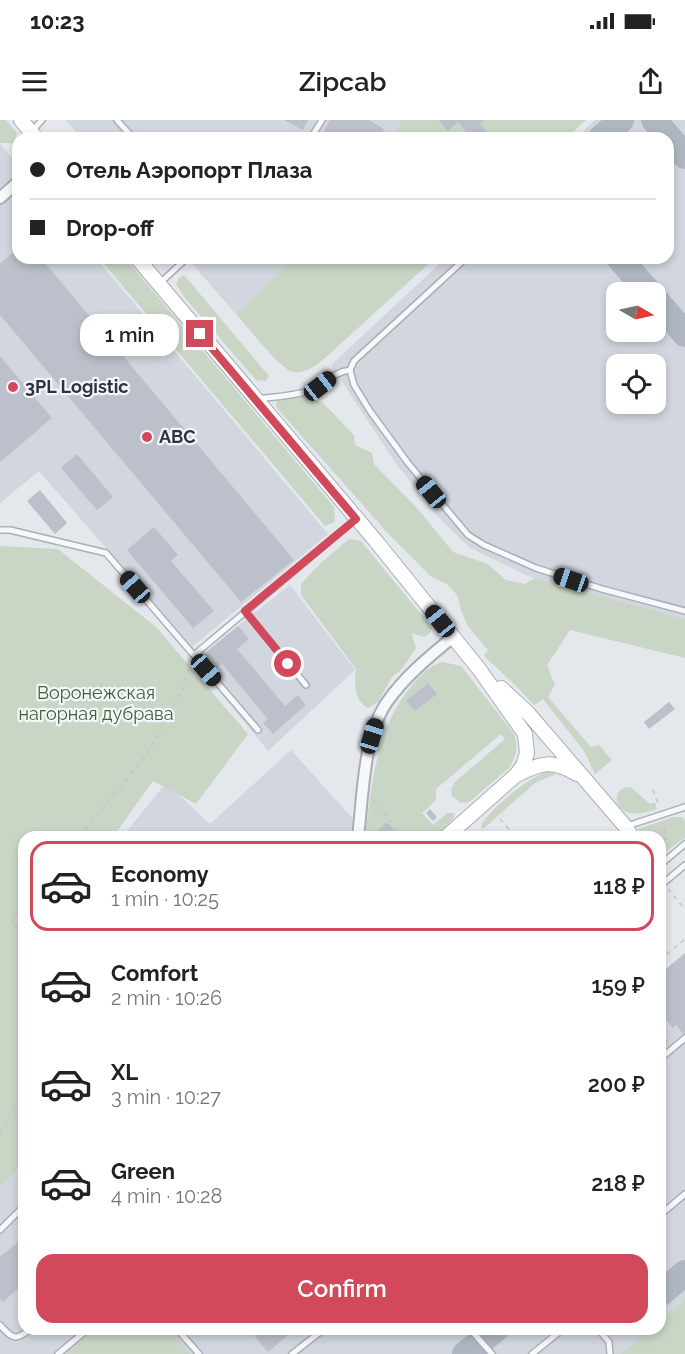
<!DOCTYPE html>
<html lang="en">
<head>
<meta charset="utf-8">
<style>
  :root { --surface:#fff; --page:#f2f2f2; --text:#222; --muted:#767676; --line:#e0e0e0; --accent:#d1495b }
  body { margin:0; font-family:Raleway,sans-serif; background:var(--page); color:var(--text); height:100vh; display:flex; flex-direction:column; font-size:22px; white-space:nowrap }
  * { box-sizing:border-box; margin:0 }
  p { font-size:20px; color:var(--muted) }
  .icon { flex:none; width:33px; height:33px; fill:none; stroke:currentColor; stroke-width:2; stroke-linecap:round; stroke-linejoin:round }
  .map { position:relative; flex:1; overflow:hidden }
  .side { position:absolute; left:18px; top:711px; width:648px; height:504px; display:flex; flex-direction:column; background:var(--surface); border-radius:18px; box-shadow:0 3px 9px #0003 }
  .side>* { flex:none }
  .guide { position:absolute; left:12px; top:12px; width:662px; height:132px; border-radius:18px; box-shadow:0 3px 9px #0003; display:grid; align-content:center; height:132px; padding:0 18px; background:var(--surface) }
  .needle { width:39px; rotate:99deg }
  .tools { position:absolute; left:606px; top:162px; display:grid; gap:12px }
  .tools a { display:grid; place-items:center; width:60px; height:60px; border-radius:12px; background:var(--surface); box-shadow:0 3px 9px #0003; font-size:30px }
  .end { position:absolute; width:27px; height:27px; margin:-14px; border:8px solid #d1495b; background:#fff; box-shadow:0 0 0 3px #fff }
  .from { border-radius:50% }
  .bubble { position:absolute; height:42px; border-radius:18px; background:var(--surface); box-shadow:0 3px 9px #0003; font-size:20px; font-weight:600; line-height:42px; text-align:center }
  .car { position:absolute; width:18px; height:36px; margin:-18px -9px; border-radius:8px; box-shadow:0 0 4px 2px #0007; background:linear-gradient(#222 24%,#8ab4d8 0 40%,#222 0 76%,#8ab4d8 0 86%,#222 0) }
  .guide b { display:flex; align-items:center; gap:21px; height:57px; font-size:22px }
  .guide b+b { border-top:2px solid var(--line) }
  .guide i { width:15px; height:15px; background:var(--text) }
  ul { padding:10px 0 0; list-style:none }
  li { display:flex; align-items:center; gap:18px; height:90px; margin:0 12px 9px; padding:0 6px; border:3px solid transparent; border-radius:18px }
  li div { flex:1 }
  li b { display:block; font-size:22px }
  li em { font-style:normal; font-weight:600 }
  li.on { border-color:var(--accent) }
  li>.icon { width:54px; height:54px; stroke-width:1.5 }
  .action { display:flex; gap:12px; margin-top:auto; padding:12px 18px }
  .action a { flex:1; height:69px; border-radius:18px; background:var(--accent); color:#fff; font-size:24px; font-weight:600; line-height:69px; text-align:center }
  .status { display:flex; justify-content:space-between; align-items:center; height:42px; padding:0 30px; background:var(--surface); direction:ltr }
  .status svg { height:16px; fill:currentColor }
  header { display:flex; justify-content:space-between; align-items:center; height:78px; padding:0 18px; background:var(--surface); font-size:27px; font-weight:600 }
  .map>svg:first-child { display:block }
  .built { fill:#d2d6de; fill-rule:evenodd }
  .green { fill:#c9d6c5 }
  .lines { fill:none; stroke-linecap:round; stroke-linejoin:round }
  .taxiway { stroke:#b0b6c1; stroke-width:26 }
  .building { fill:#bbc0ca }
  .lane-casing { stroke:#a9aeb7; stroke-width:8 }
  .street-casing { stroke:#a9aeb7; stroke-width:14 }
  .secondary-casing { stroke:#a9aeb7; stroke-width:16 }
  .path { stroke:#c2c5cb; stroke-width:1.5; stroke-dasharray:4.5 4.5; stroke-linecap:butt }
  .lane { stroke:#f7f8fa; stroke-width:5 }
  .street { stroke:#f7f8fa; stroke-width:10 }
  .secondary { stroke:#fff; stroke-width:14 }
  .route { stroke:#d1495b; stroke-width:8 }
  .poi-dot { fill:#d1495b; stroke:#f4f6f9; stroke-width:2 }
  .labels { text-anchor:middle; stroke-width:4.5; stroke-linejoin:round; paint-order:stroke }
  .poi-label { font-size:18px; font-weight:bold; fill:#2b3445; stroke:#f4f6f9; text-anchor:start }
  .park-label { font-size:18px; fill:#3f6138; stroke:#f4f6f9 }
</style>
</head>
<body>
<div class="status"><b>10:23</b><svg viewBox="0 0 49 12"><path d="M0 12V9h3v3zM5 12V6h3v6zM10 12V3h3v9zM15 12V0h3v12zM26 1h20v11H26zM47 4h2v5h-2z"/></svg></div>
<header><svg class="icon" aria-label="menu" viewBox="0 0 24 24"><path d="M4 6h16M4 12h16M4 18h16"/></svg>Zipcab<svg class="icon" aria-label="share" viewBox="0 0 24 24"><path d="M12 15V3M7 8l5-5 5 5M5 13v7h14v-7"/></svg></header>
<div class="map">
<svg width="685" height="1234" viewBox="0 0 685 1234">
  <rect width="100%" height="100%" fill="#e4e7ec"/>
  <path class="built" d="M66,0H402L392,18H81Z
    M595,0H685V499L528,456L470,428L436,395L395,342L331,245L446,138H668V18H576ZM616,172H656V212H616ZM616,244H656V284H616Z
    M0,24L18,45V138H96L328,414L192,527L39,351L0,383Z
    M187,138H294L236,194Z
    M290,465L355,550L268,631L194,540Z
    M291,630L353,699L350,717H122L166,663L210,704Z
    M685,833V1234H0V1068L24,1042V1209H660V854Z"/>
  <path class="green" d="M0,0H6L17,13L13,23H0Z
    M402,0H586L566,18H392Z
    M99,138H125L334,387L335,402L325,406Z
    M294,138H435L324,239C315,246 305,254 293,252C280,249 247,206 236,194Z
    M184,155L269,256L266,261L256,260L185,178L176,164L179,158Z
    M302,276L323,283L354,315L355,325L372,333L374,344L417,388L453,432L488,444L506,460L525,464L535,458L685,499V538L570,510L547,545L555,565L548,577L591,627L599,625L612,640L595,654L584,631L543,579L534,585L511,561L484,536L488,530L467,505L461,490L457,475L447,464L430,456L385,410L276,287L277,279Z
    M349,419L361,421L432,508L429,514L424,517L412,513L416,528L402,549L392,557L378,582L368,588C354,581 354,563 356,549L301,475V464L320,444Z
    M0,426L58,429L156,507L248,614L196,684L153,661L113,717H24V1042L0,1068Z
    M443,542L461,546L514,614C519,627 516,636 509,648L469,682L461,683L452,676L451,669L455,662L505,619L501,614L436,669V680L422,693L433,705L447,693H454V698L436,717H365C372,663 376,607 413,564C422,554 429,545 443,542Z
    M548,652L556,654L535,663L483,709L481,706C487,692 532,654 548,652Z
    M631,667L650,684L655,682L657,689C613,707 606,666 631,667Z
    M673,697H681L685,700V718L660,735V717H642L638,709Z
    M685,1180V1234H621L651,1209H660V1201Z
    M94,1209H168L190,1234H64Z"/>
  <g class="lines">
    <path class="taxiway" d="M654,0L685,36
      M601,18L621,0
      M619,138L649,172
      M656,180L685,214
      M660,1174L685,1153
      M465,1234L496,1209"/>
  </g>
  <path class="building" d="M284,0H308L303,10Z
    M330,0H369L384,9L379,18H320Z
    M439,0H485L480,4L492,18H471L458,2L448,11Z
    M18,128V138H41L294,440L241,482L0,195V144Z
    M0,236L52,298L0,342Z
    M77,334L113,377L97,390L61,348Z
    M40,370L67,403L55,414L27,381Z
    M154,407L178,435L171,441L214,491L193,508L127,430Z
    M238,506L249,519L237,529L285,586L298,575L306,585L273,614L263,603L268,599L222,544L212,552L200,538Z
    M428,563L437,574L415,591L406,581Z
    M669,582L675,589L649,609L644,602Z
    M430,689L437,697L433,701L426,693Z
    M387,702L401,717H371Z
    M685,833V913L683,914L676,905L673,908L660,892V854Z
    M660,911L668,921L660,927Z
    M24,1117V1163L3,1182L0,1179V1137Z
    M249,1209H295L268,1232Z"/>
  <g class="lines">
    <g class="lane-casing">
      <path id="lane" d="M117,0L133,18
        M31,12L42,0
        M311,18L322,0
        M466,138L354,241L350,250L354,265L370,291L408,343L468,415L484,425L536,448L602,469L685,491
        M160,163L187,138
        M257,279C274,277 292,276 309,271C326,265 330,253 350,250
        M0,410H10L106,433L258,610
        M245,491L306,565
        M194,535L356,399
        M627,706L685,687
        M660,745L685,724
        M660,766L685,745
        M660,939L685,918
        M660,1095L685,1074
        M0,1110L24,1086
        M0,1205C12,1218 15,1222 30,1209
        M177,1209L199,1234
        M470,1209L492,1234
        M598,1209L609,1222L610,1234
        M58,1234L88,1209
        M292,1234L324,1209
        M532,1234L563,1209"/>
    </g>
    <g class="street-casing">
      <path id="street" d="M0,78L18,62
        M358,717C363,676 363,617 387,582C405,556 430,536 453,517"/>
    </g>
    <g class="secondary-casing">
      <path id="secondary" d="M21,0L36,18
        M137,138L375,420L479,549L525,614L527,633L523,646L515,656L446,717
        M501,568L528,593L625,706L632,717
        M517,655C542,642 553,640 577,654"/>
    </g>
    <path class="path" d="M653,670L659,686
      M372,679L404,717
      M500,699L516,717
      M79,717L147,634L182,570L190,545
      M660,730L665,719L664,702
      M668,769L685,789
      M24,783L12,801L24,815
      M24,829L18,849L24,874
      M660,840L685,819
      M0,1015L24,971"/>
    <use href="#lane" class="lane"/>
    <use href="#street" class="street"/>
    <use href="#secondary" class="secondary"/>
  </g>
  <g class="lines">
    <path class="route" d="M200,214L356,399L245,491L288,544"/>
  </g>
  <g class="poi-dot">
    <circle cx="13" cy="267" r="6"/>
    <circle cx="147" cy="317" r="6"/>
  </g>
  <g class="labels">
    <g class="poi-label">
      <text x="25" y="273">3PL Logistic</text>
      <text x="159" y="323">ABC</text>
    </g>
    <g class="park-label">
      <text x="96" y="579">Воронежская<tspan x="96" dy="21">нагорная дубрава</tspan></text>
    </g>
  </g>
</svg>
<div class="tools">
<a><svg class="needle" viewBox="-14 -14 28 28"><path d="M0-13l5 13h-10z" fill="#e53935"/><path d="M0 13l5-13h-10z" fill="#767676"/></svg></a>
<a><svg class="icon" aria-label="locate" viewBox="0 0 24 24"><circle cx="12" cy="12" r="6"/><path d="M12 2v4M12 18v4M2 12h4M18 12h4"/></svg></a>
</div>
<i class="end from" style="left:288px;top:544px"></i>
<i class="end" style="left:200px;top:214px"></i>
<div class="bubble" style="left:80px;top:194px;width:99px">1 min</div>
<i class="car" style="left:320px;top:266px;rotate:52deg"></i>
<i class="car" style="left:431px;top:372px;rotate:321deg"></i>
<i class="car" style="left:571px;top:460px;rotate:289deg"></i>
<i class="car" style="left:135px;top:467px;rotate:319deg"></i>
<i class="car" style="left:440px;top:501px;rotate:321deg"></i>
<i class="car" style="left:206px;top:550px;rotate:139deg"></i>
<i class="car" style="left:372px;top:616px;rotate:17deg"></i>
<div class="guide">
<b><i class="from"></i>Отель Аэропорт Плаза</b>
<b><i></i>Drop-off</b>
</div>
<section class="side">
<ul>
<li class="on"><svg class="icon" aria-label="car" viewBox="0 0 24 24"><path d="M5 17H2v-5l4-1 3-4h7l3 4 3 1v5h-3M9 17h6M6 11h13"/><circle cx="7" cy="17" r="2"/><circle cx="17" cy="17" r="2"/></svg><div><b>Economy</b><p>1 min · 10:25</p></div><em>118 ₽</em></li>
<li><svg class="icon" aria-label="car" viewBox="0 0 24 24"><path d="M5 17H2v-5l4-1 3-4h7l3 4 3 1v5h-3M9 17h6M6 11h13"/><circle cx="7" cy="17" r="2"/><circle cx="17" cy="17" r="2"/></svg><div><b>Comfort</b><p>2 min · 10:26</p></div><em>159 ₽</em></li>
<li><svg class="icon" aria-label="car" viewBox="0 0 24 24"><path d="M5 17H2v-5l4-1 3-4h7l3 4 3 1v5h-3M9 17h6M6 11h13"/><circle cx="7" cy="17" r="2"/><circle cx="17" cy="17" r="2"/></svg><div><b>XL</b><p>3 min · 10:27</p></div><em>200 ₽</em></li>
<li><svg class="icon" aria-label="car" viewBox="0 0 24 24"><path d="M5 17H2v-5l4-1 3-4h7l3 4 3 1v5h-3M9 17h6M6 11h13"/><circle cx="7" cy="17" r="2"/><circle cx="17" cy="17" r="2"/></svg><div><b>Green</b><p>4 min · 10:28</p></div><em>218 ₽</em></li>
</ul>
<div class="action"><a>Confirm</a></div>
</section>
</div>
</body>
</html>
